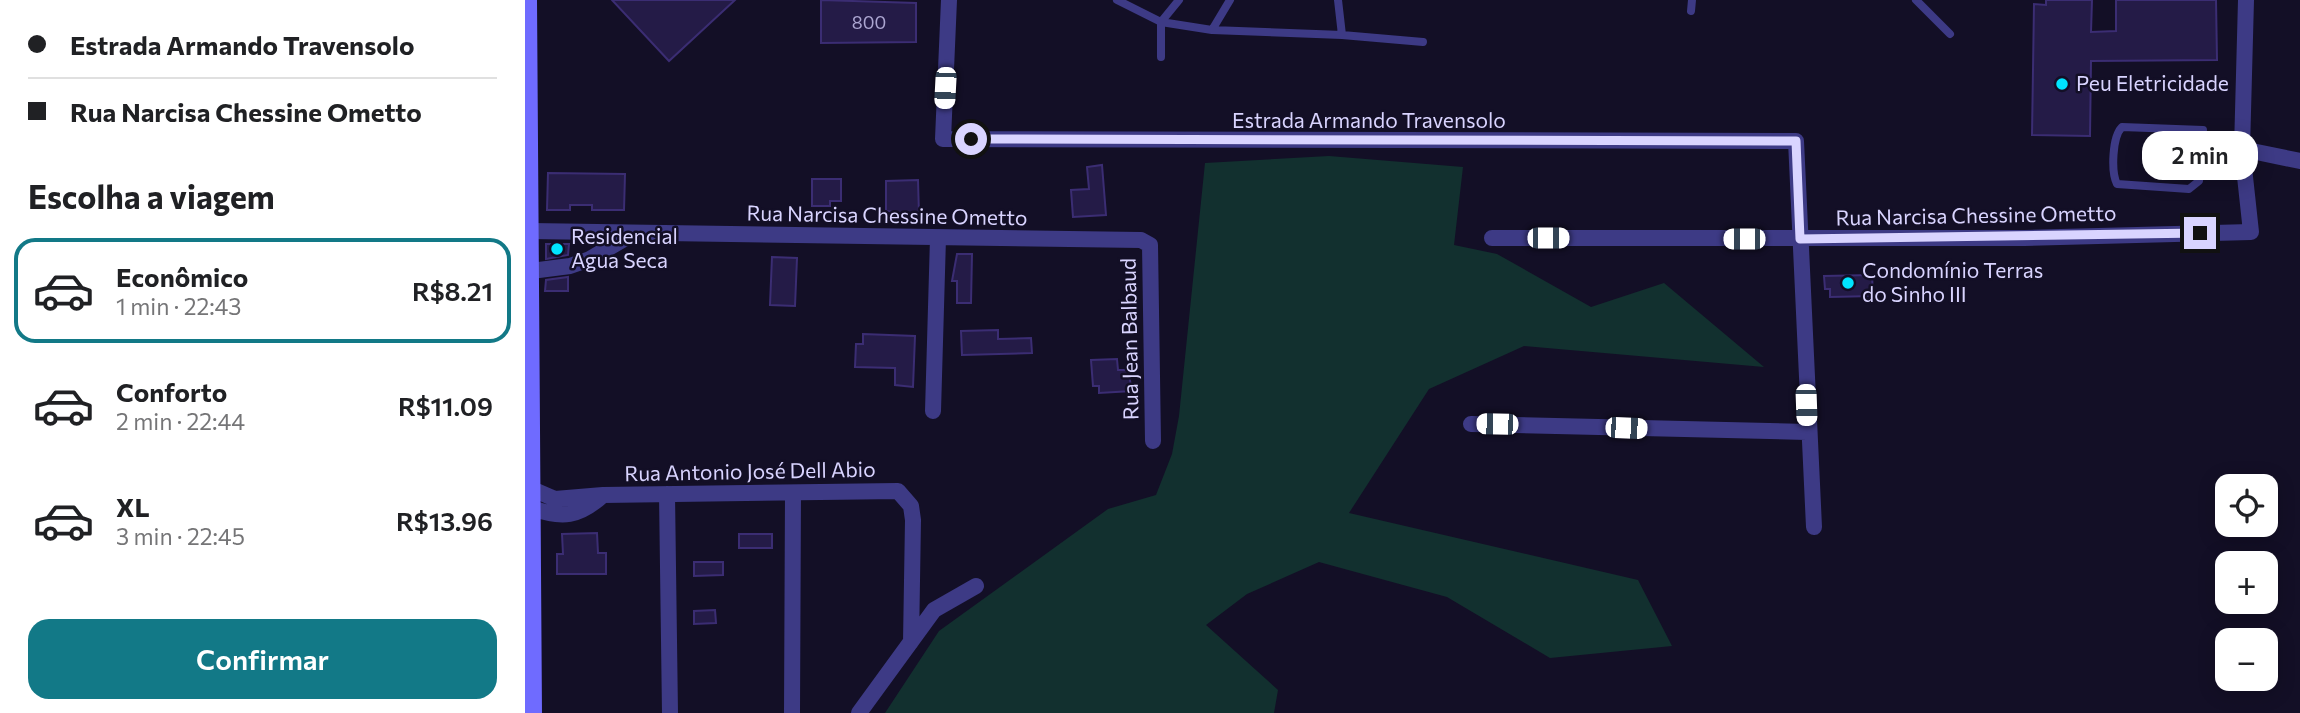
<!DOCTYPE html>
<html lang="pt">
<head>
<meta charset="utf-8">
<style>
  :root { --surface:#fff; --page:#f6f6f6; --text:#202124; --muted:#757577; --line:#e0e0e0; --accent:#127987 }
  body { margin:0; font-family:Commissioner,sans-serif; background:var(--page); color:var(--text); height:100vh; display:flex; flex-direction:column; font-size:26px; white-space:nowrap }
  * { box-sizing:border-box; margin:0 }
  p { font-size:23px; color:var(--muted) }
  .icon { flex:none; width:38px; height:38px; fill:none; stroke:currentColor; stroke-width:2; stroke-linecap:round; stroke-linejoin:round }
  .map { position:relative; flex:1; overflow:hidden }
  .panel { display:flex; flex-direction:column; background:var(--surface); width:525px }
  .panel>* { flex:none }
  .hud { display:grid; align-content:center; height:154px; padding:0 28px; background:var(--surface) }
  .buttons { position:absolute; left:1690px; top:474px; display:grid; gap:14px }
  .buttons a { display:grid; place-items:center; width:63px; height:63px; border-radius:14px; background:var(--surface); box-shadow:0 4px 18px #0003; font-size:35px }
  .end { position:absolute; width:32px; height:32px; margin:-16px; border:9px solid #d9d4ff; background:#111; box-shadow:0 0 0 4px #111 }
  .from { border-radius:50% }
  .bubble { position:absolute; height:49px; border-radius:21px; background:var(--surface); box-shadow:0 4px 18px #0003; font-size:23px; font-weight:600; line-height:49px; text-align:center }
  .car { position:absolute; width:21px; height:42px; margin:-21px -10px; border-radius:9px; box-shadow:0 0 5px 2px #0007; background:linear-gradient(#fff 24%,#345 0 40%,#fff 0 76%,#345 0 86%,#fff 0) }
  .hud b { display:flex; align-items:center; gap:24px; height:66px; font-size:26px }
  .hud b+b { border-top:2px solid var(--line) }
  .hud i { width:18px; height:18px; background:var(--text) }
  ul { padding:0; list-style:none }
  li { display:flex; align-items:center; gap:21px; height:105px; margin:0 14px 10px; padding:0 14px; border:4px solid transparent; border-radius:21px }
  li div { flex:1 }
  li b { display:block; font-size:26px }
  li em { font-style:normal; font-weight:600 }
  li.active { border-color:var(--accent) }
  li>.icon { width:63px; height:63px; stroke-width:1.5 }
  h2 { padding:0 28px; font-size:32px; line-height:84px }
  .primary-button { display:flex; gap:14px; margin-top:auto; padding:14px 28px }
  .primary-button a { flex:1; height:80px; border-radius:21px; background:var(--accent); color:#fff; font-size:28px; font-weight:600; line-height:80px; text-align:center }
  main { display:flex; flex:1; min-height:0 }
  .map>svg:first-child { display:block }
  .green { fill:#12302f }
  .building { fill:#241b47; stroke:#3b2d73; stroke-width:2 }
  .lines { fill:none; stroke-linecap:round; stroke-linejoin:round }
  .service { stroke:#3d3a85; stroke-width:8 }
  .minor { stroke:#3d3a85; stroke-width:16 }
  .secondary { stroke:#6f6bff; stroke-width:18 }
  .route { stroke:#d9d4ff; stroke-width:9 }
  .poi-dot { fill:#00e5ff; stroke:#130f26; stroke-width:2.5 }
  .labels { text-anchor:middle; stroke-width:5; stroke-linejoin:round; paint-order:stroke }
  .number-label { font-size:18px; fill:#aca6d1 }
  .poi-label { font-size:21px; fill:#d9d4ff; stroke:#130f26; text-anchor:start }
  .street-label { font-size:21px; fill:#d9d4ff; stroke:#130f26 }
</style>
</head>
<body>
<main>
<section class="panel">
<div class="hud">
<b><i class="from"></i>Estrada Armando Travensolo</b>
<b><i></i>Rua Narcisa Chessine Ometto</b>
</div>
<h2>Escolha a viagem</h2>
<ul>
<li class="active"><svg class="icon" aria-label="car" viewBox="0 0 24 24"><path d="M5 17H2v-5l4-1 3-4h7l3 4 3 1v5h-3M9 17h6M6 11h13"/><circle cx="7" cy="17" r="2"/><circle cx="17" cy="17" r="2"/></svg><div><b>Econômico</b><p>1 min · 22:43</p></div><em>R$8.21</em></li>
<li><svg class="icon" aria-label="car" viewBox="0 0 24 24"><path d="M5 17H2v-5l4-1 3-4h7l3 4 3 1v5h-3M9 17h6M6 11h13"/><circle cx="7" cy="17" r="2"/><circle cx="17" cy="17" r="2"/></svg><div><b>Conforto</b><p>2 min · 22:44</p></div><em>R$11.09</em></li>
<li><svg class="icon" aria-label="car" viewBox="0 0 24 24"><path d="M5 17H2v-5l4-1 3-4h7l3 4 3 1v5h-3M9 17h6M6 11h13"/><circle cx="7" cy="17" r="2"/><circle cx="17" cy="17" r="2"/></svg><div><b>XL</b><p>3 min · 22:45</p></div><em>R$13.96</em></li>
</ul>
<div class="primary-button"><a>Confirmar</a></div>
</section>
<div class="map">
<svg width="1775" height="713" viewBox="0 0 1775 713">
  <rect width="100%" height="100%" fill="#130f26"/>
  <path class="green" d="M804,156L938,167L929,245L972,254L1066,307L1139,283L1239,367L999,346L904,389L824,513L1113,580L1147,646L1025,658L922,597L794,562L722,594L681,625L753,690L749,713H360L414,631L583,509L631,495L647,454L654,416L680,163Z"/>
  <path class="building" d="M87,0H210L144,61Z
    M296,0L391,3V42L296,43Z
    M1521,0H1567L1566,32L1591,31V0H1691L1692,60L1566,61L1565,136L1507,135L1509,4L1521,5Z
    M577,165L581,215L548,217L546,190L564,189L562,167Z
    M23,173L100,174L99,210H67V205H45V210H22Z
    M287,179H316V201H305V206H287Z
    M393,180L394,215L361,211V181Z
    M21,244H44L43,255L21,259Z
    M432,254H447L446,303H432V281H427Z
    M247,257L272,258L270,306L245,305Z
    M1347,275L1348,296L1305,297V289H1300L1299,276Z
    M43,277V291H20L21,280Z
    M473,330V339L506,338L507,353L437,355L436,331Z
    M338,334L390,336L388,387L370,385V368L330,367L331,344H338Z
    M592,359L593,370H603L607,391L574,393V386H568L566,360Z
    M72,533L73,553H81V574H32V554H38L37,534Z
    M214,534H247V548H214Z
    M169,562H198V575L169,576Z
    M190,610L191,623L169,624V611Z"/>
  <g class="lines">
    <path class="service" d="M592,0L636,22L687,30L705,0
      M813,0L817,35
      M1391,0L1425,34
      M1166,11L1167,0
      M687,30L817,35L898,42
      M636,57V22L654,0
      M1597,127L1678,130L1674,181L1664,189L1592,184C1586,172 1587,137 1597,127Z
      M1677,150L1717,149"/>
    <path class="minor" d="M424,0L418,139L1271,141L1289,527
      M1717,149L1775,161
      M6,231L616,240L625,245L628,441
      M967,238H1499L1726,232L1717,149L1721,0
      M6,271L45,266L65,259L104,236
      M408,411L413,238
      M946,424L1282,432
      M142,494L145,713
      M78,495L373,491L386,506L388,520L386,642
      M7,508C37,519 54,517 78,495L30,499L7,489
      M267,713L268,493
      M334,713L409,610L451,586"/>
    <path class="secondary" d="M3,0L8,713"/>
  </g>
  <g class="lines">
    <path class="route" d="M446,139L1271,141L1275,239L1675,233"/>
  </g>
  <g class="poi-dot">
    <circle cx="1537" cy="84" r="7"/>
    <circle cx="32" cy="249" r="7"/>
    <circle cx="1323" cy="283" r="7"/>
  </g>
  <g class="labels">
    <g class="number-label">
      <text x="344" y="29">800</text>
    </g>
    <g class="poi-label">
      <text x="1551" y="91">Peu Eletricidade</text>
      <text x="46" y="244">Residencial<tspan x="46" dy="24">Agua Seca</tspan></text>
      <text x="1337" y="278">Condomínio Terras<tspan x="1337" dy="24">do Sinho III</tspan></text>
    </g>
    <g class="street-label">
      <text x="844" y="128">Estrada Armando Travensolo</text>
      <text transform="translate(362 216) rotate(1)" y="7">Rua Narcisa Chessine Ometto</text>
      <text transform="translate(1451 216) rotate(-1)" y="7">Rua Narcisa Chessine Ometto</text>
      <text transform="translate(605 339) rotate(-91)" y="7">Rua Jean Balbaud</text>
      <text transform="translate(225 472) rotate(-1)" y="7">Rua Antonio José Dell Abio</text>
    </g>
  </g>
</svg>
<div class="buttons">
<a><svg class="icon" aria-label="locate" viewBox="0 0 24 24"><circle cx="12" cy="12" r="6"/><path d="M12 2v4M12 18v4M2 12h4M18 12h4"/></svg></a>
<a>+</a>
<a>−</a>
</div>
<i class="end from" style="left:446px;top:139px"></i>
<i class="end" style="left:1675px;top:233px"></i>
<div class="bubble" style="left:1617px;top:131px;width:116px">2 min</div>
<i class="car" style="left:420px;top:88px;rotate:183deg"></i>
<i class="car" style="left:1023px;top:238px;rotate:90deg"></i>
<i class="car" style="left:1219px;top:239px;rotate:270deg"></i>
<i class="car" style="left:1281px;top:405px;rotate:178deg"></i>
<i class="car" style="left:972px;top:424px;rotate:271deg"></i>
<i class="car" style="left:1101px;top:428px;rotate:92deg"></i>
</div>
</main>
</body>
</html>
